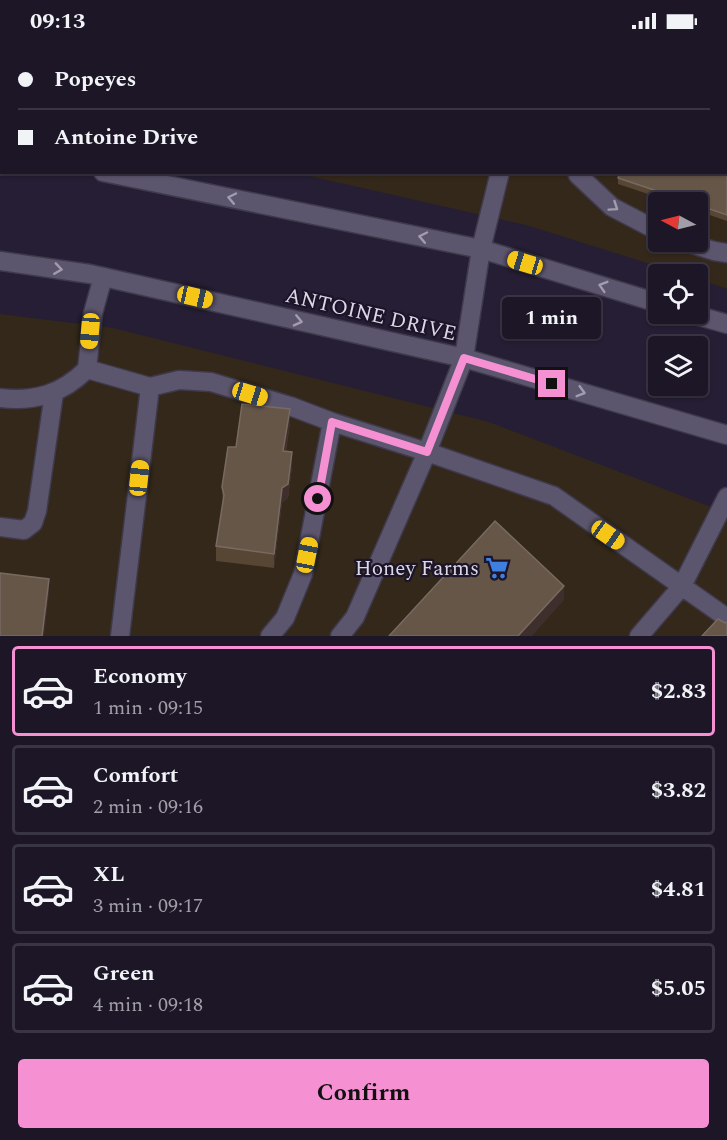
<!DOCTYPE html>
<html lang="en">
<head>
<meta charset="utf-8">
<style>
  :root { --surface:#1c1627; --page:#251f2f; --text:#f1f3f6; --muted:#a09fa7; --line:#3a3544; --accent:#f591d3 }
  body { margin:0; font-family:Spectral,serif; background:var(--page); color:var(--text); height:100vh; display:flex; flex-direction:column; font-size:22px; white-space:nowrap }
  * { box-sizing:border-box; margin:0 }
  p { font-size:20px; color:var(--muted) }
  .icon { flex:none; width:33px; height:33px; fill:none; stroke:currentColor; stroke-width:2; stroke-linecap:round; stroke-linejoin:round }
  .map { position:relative; height:594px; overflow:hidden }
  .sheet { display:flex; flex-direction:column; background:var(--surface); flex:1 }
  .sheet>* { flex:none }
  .guide { position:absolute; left:0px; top:0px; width:728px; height:132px; box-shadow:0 2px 4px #0004,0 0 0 2px var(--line); display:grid; align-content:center; height:132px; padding:0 18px; background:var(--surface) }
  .needle { width:39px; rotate:277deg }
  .controls { position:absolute; left:648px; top:150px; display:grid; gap:12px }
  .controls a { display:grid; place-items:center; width:60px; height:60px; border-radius:6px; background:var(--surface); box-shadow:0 2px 4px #0004,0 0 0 2px var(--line); font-size:30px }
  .end { position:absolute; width:27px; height:27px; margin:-14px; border:8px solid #f591d3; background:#111; box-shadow:0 0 0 3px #111 }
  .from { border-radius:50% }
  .bubble { position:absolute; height:42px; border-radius:6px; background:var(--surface); box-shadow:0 2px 4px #0004,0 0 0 2px var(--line); font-size:20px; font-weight:700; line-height:42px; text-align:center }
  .car { position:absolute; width:18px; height:36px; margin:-18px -9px; border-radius:8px; box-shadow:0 0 4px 2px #0007; background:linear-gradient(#f5c518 24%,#345 0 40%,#f5c518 0 76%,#345 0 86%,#f5c518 0) }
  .guide b { display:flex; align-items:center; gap:21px; height:57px; font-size:22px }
  .guide b+b { border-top:2px solid var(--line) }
  .guide i { width:15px; height:15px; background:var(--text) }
  ul { padding:10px 0 0; list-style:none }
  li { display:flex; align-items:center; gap:18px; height:90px; margin:0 12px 9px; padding:0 6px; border:3px solid var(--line); border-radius:6px }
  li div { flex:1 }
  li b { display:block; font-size:22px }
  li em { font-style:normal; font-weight:700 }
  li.active { border-color:var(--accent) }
  li>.icon { width:54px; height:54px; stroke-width:1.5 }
  .action { display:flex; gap:12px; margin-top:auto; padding:12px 18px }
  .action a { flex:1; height:69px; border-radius:6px; background:var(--accent); color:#111; font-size:24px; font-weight:700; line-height:69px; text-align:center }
  .status { display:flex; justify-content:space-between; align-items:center; height:42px; padding:0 30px; background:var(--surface); direction:ltr }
  .status svg { height:16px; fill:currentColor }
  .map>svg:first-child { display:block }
  .commercial { fill:#332819; fill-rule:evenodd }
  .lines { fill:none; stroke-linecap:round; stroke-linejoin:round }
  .lane-casing { stroke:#3f3a4b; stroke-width:21 }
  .secondary-casing { stroke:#3f3a4b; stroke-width:21 }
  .lane { stroke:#5c556e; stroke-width:18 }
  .secondary { stroke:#5c556e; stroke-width:18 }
  .wall { fill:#584635 }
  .shaded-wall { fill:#3e2f2d }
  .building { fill:#665648; stroke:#786a61; stroke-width:1.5 }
  .oneway { stroke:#a29caf }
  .route { stroke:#f591d3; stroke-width:8 }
  .labels { text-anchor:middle; stroke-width:4.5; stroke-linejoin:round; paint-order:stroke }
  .street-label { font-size:21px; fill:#dbd7e5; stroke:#1c152a }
  .poi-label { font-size:21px; fill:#dbd7e5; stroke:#1c152a; text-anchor:end }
</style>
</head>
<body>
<div class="status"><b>09:13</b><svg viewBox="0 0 49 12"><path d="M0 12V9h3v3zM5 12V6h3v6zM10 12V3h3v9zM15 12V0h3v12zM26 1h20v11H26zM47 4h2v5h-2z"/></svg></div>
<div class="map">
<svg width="727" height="594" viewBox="0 0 727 594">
  <rect width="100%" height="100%" fill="#251e34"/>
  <path class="commercial" d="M0,0H727V247L698,237V232H682L526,183L296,131L726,130V2H2L1,63ZM658,160H698V200H658Z
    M0,272L113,286L489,380L727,471V594H0Z"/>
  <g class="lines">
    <g class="lane-casing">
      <path id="lane" d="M224,0L230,2
        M517,0V2
        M208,2L209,0
        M614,2L615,0
        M579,130L578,133L612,165L658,189
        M686,200L714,209L727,211
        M481,207L500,130
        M103,235L93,271L87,327L150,345L120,594
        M150,345L179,338L211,340L290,364L332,380L427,410L554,454L727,576
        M0,356C35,360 62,352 87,327
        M0,485L24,488L33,481L37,469L54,351
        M270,594L285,576L303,532L332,380
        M340,594L355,575L427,410L464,316
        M639,594L682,544L727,455"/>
    </g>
    <g class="secondary-casing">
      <path id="secondary" d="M0,111H2
        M103,130L481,207L658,261
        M0,219L90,232L464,316L727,393
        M692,272L727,282
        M464,316L481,207"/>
    </g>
    <use href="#lane" class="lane"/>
    <use href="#secondary" class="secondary"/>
  </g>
  <path class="wall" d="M727,52V179L698,169V160H672L618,142V136Z
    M290,381L286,409L292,425L288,456L282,461L274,526L216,519V504L223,462L222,445Z"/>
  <path class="shaded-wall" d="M290,367V381L283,424V409Z
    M292,410V425L288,456L282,461L274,526V512L282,446Z
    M49,537V552L44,594H42Z
    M564,544V558L532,594H518Z"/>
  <path class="building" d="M726,52H727V173L698,163V160H690L618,136L620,130H726Z
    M242,362L290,367L283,409L292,410L288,442L282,446L274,512L216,504L224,453L222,445L228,405H236Z
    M495,479L564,544L518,594H389Z
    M0,531L49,537L42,594H0Z
    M718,577L725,581L727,580V594H702Z"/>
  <defs><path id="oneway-chevron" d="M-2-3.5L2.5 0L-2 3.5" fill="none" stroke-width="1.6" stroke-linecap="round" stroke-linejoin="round" transform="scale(1.5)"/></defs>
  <g class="oneway">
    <use href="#oneway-chevron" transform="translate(232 156) rotate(-168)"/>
    <use href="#oneway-chevron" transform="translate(614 165) rotate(34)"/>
    <use href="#oneway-chevron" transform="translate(423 195) rotate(-168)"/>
    <use href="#oneway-chevron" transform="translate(58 227) rotate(8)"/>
    <use href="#oneway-chevron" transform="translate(603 244) rotate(-163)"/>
    <use href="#oneway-chevron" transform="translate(298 279) rotate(13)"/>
    <use href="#oneway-chevron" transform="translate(581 350) rotate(16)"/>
  </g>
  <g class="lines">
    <path class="route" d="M318,457L332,380L427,410L464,316L552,342"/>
  </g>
  <defs>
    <g id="supermarket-bare" transform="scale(1.8)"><path d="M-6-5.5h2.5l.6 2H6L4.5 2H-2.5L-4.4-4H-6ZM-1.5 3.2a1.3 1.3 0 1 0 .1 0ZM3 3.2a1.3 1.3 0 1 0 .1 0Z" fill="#3f7fe0" stroke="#1c152a" stroke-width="2.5" paint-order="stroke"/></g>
  </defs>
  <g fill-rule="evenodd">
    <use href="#supermarket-bare" x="497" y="526"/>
  </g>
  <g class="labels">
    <g class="street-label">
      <text transform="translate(371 272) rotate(13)" y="7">ANTOINE DRIVE</text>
    </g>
    <g class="poi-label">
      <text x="479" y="533">Honey Farms</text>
    </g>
  </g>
</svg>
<div class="controls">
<a><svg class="needle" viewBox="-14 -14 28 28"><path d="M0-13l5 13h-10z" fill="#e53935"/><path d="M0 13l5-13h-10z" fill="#a09fa7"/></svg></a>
<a><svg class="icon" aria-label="locate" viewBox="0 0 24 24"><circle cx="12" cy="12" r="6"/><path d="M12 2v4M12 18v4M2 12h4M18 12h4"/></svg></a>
<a><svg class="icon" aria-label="layers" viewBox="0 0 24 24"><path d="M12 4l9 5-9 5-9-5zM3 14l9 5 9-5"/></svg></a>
</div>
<i class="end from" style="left:318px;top:457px"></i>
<i class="end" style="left:552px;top:342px"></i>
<div class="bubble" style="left:502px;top:255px;width:99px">1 min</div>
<i class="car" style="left:525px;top:221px;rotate:287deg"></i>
<i class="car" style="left:195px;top:255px;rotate:103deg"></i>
<i class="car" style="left:90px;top:289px;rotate:185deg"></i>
<i class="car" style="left:250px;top:352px;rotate:107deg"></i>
<i class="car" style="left:139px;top:436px;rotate:6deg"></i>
<i class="car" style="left:608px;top:493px;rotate:125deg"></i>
<i class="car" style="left:307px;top:513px;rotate:11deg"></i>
<div class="guide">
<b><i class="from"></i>Popeyes</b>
<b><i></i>Antoine Drive</b>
</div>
</div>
<section class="sheet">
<ul>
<li class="active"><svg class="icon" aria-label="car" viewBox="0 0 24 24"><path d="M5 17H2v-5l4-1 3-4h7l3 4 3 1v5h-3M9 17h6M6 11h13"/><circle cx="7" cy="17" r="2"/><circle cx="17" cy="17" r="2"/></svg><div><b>Economy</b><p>1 min · 09:15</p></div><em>$2.83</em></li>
<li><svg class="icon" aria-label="car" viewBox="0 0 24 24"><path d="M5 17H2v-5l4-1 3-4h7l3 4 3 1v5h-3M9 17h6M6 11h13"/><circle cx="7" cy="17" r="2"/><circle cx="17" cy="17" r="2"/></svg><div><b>Comfort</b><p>2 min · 09:16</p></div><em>$3.82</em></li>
<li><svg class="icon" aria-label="car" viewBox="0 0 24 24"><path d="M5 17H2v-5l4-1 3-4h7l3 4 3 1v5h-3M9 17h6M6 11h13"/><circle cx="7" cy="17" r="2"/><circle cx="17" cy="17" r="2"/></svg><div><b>XL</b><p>3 min · 09:17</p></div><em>$4.81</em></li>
<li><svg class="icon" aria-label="car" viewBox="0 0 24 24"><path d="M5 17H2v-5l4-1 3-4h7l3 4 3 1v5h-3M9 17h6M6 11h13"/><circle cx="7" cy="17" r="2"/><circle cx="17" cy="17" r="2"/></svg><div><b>Green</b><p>4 min · 09:18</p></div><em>$5.05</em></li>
</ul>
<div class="action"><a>Confirm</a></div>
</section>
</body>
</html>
